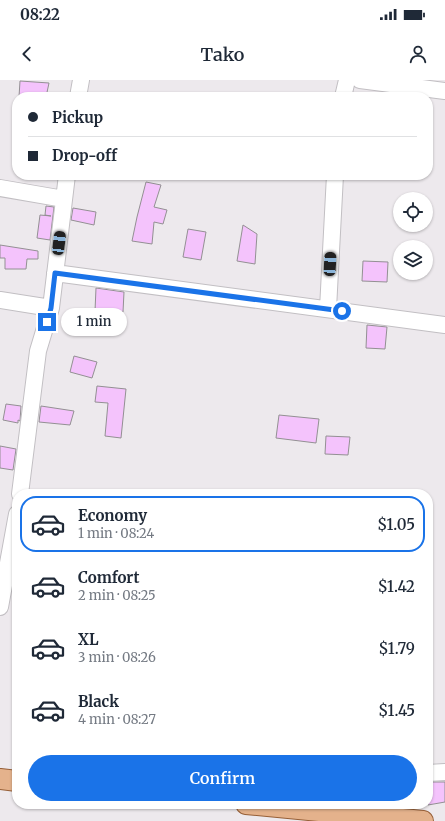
<!DOCTYPE html>
<html lang="en">
<head>
<meta charset="utf-8">
<style>
  :root { --surface:#fff; --page:#f6f6f7; --text:#1f2937; --muted:#747a83; --line:#e0e1e3; --accent:#1a73e8 }
  body { margin:0; font-family:Merriweather,serif; background:var(--page); color:var(--text); height:100vh; display:flex; flex-direction:column; font-size:15px; white-space:nowrap }
  * { box-sizing:border-box; margin:0 }
  p { font-size:13px; color:var(--muted) }
  .icon { flex:none; width:22px; height:22px; fill:none; stroke:currentColor; stroke-width:2; stroke-linecap:round; stroke-linejoin:round }
  .map { position:relative; flex:1; overflow:hidden }
  .panel { position:absolute; left:12px; top:409px; width:421px; height:320px; display:flex; flex-direction:column; background:var(--surface); border-radius:16px; box-shadow:0 1px 3px #0004 }
  .panel>* { flex:none }
  .guide { position:absolute; left:12px; top:12px; width:421px; height:88px; border-radius:16px; box-shadow:0 1px 3px #0004; display:grid; align-content:center; height:88px; padding:0 16px; background:var(--surface) }
  .tools { position:absolute; left:393px; top:112px; display:grid; gap:8px }
  .tools a { display:grid; place-items:center; width:40px; height:40px; border-radius:50%; background:var(--surface); box-shadow:0 1px 3px #0004; font-size:20px }
  .end { position:absolute; width:18px; height:18px; margin:-9px; border:5px solid #1a73e8; background:#fff; box-shadow:0 0 0 2px #fff }
  .from { border-radius:50% }
  .bubble { position:absolute; height:28px; border-radius:14px; background:var(--surface); box-shadow:0 1px 3px #0004; font-size:13px; font-weight:600; line-height:28px; text-align:center }
  .car { position:absolute; width:12px; height:24px; margin:-12px -6px; border-radius:5px; box-shadow:0 0 3px 1px #0007; background:linear-gradient(#222 24%,#8ab4d8 0 40%,#222 0 76%,#8ab4d8 0 86%,#222 0) }
  .guide b { display:flex; align-items:center; gap:14px; height:38px; font-size:15px }
  .guide b+b { border-top:1px solid var(--line) }
  .guide i { width:10px; height:10px; background:var(--text) }
  ul { padding:7px 0 0; list-style:none }
  li { display:flex; align-items:center; gap:12px; height:56px; margin:0 8px 6px; padding:0 8px; border:2px solid transparent; border-radius:16px }
  li div { flex:1 }
  li b { display:block; font-size:15px }
  li em { font-style:normal; font-weight:600 }
  li.current { border-color:var(--accent) }
  li>.icon { width:36px; height:36px; stroke-width:1.5 }
  .cta { display:flex; gap:8px; margin-top:auto; padding:8px 16px }
  .cta a { flex:1; height:46px; border-radius:24px; background:var(--accent); color:#fff; font-size:16px; font-weight:600; line-height:46px; text-align:center }
  .status { display:flex; justify-content:space-between; align-items:center; height:28px; padding:0 20px; background:var(--surface); direction:ltr }
  .status svg { height:11px; fill:currentColor }
  header { display:flex; justify-content:space-between; align-items:center; height:52px; padding:0 16px; background:var(--surface); font-size:18px; font-weight:600 }
  .map>svg:first-child { display:block }
  .building { fill:#f4c3fc; stroke:#939093 }
  .lines { fill:none; stroke-linecap:round; stroke-linejoin:round }
  .minor-casing { stroke:#c2bfc3; stroke-width:18 }
  .major-casing { stroke:#965f37; stroke-width:22 }
  .minor { stroke:#fff; stroke-width:16 }
  .major { stroke:#e4b28c; stroke-width:20 }
  .route { stroke:#1a73e8; stroke-width:5 }
</style>
</head>
<body>
<div class="status"><b>08:22</b><svg viewBox="0 0 49 12"><path d="M0 12V9h3v3zM5 12V6h3v6zM10 12V3h3v9zM15 12V0h3v12zM26 1h20v11H26zM47 4h2v5h-2z"/></svg></div>
<header><svg class="icon" aria-label="back" viewBox="0 0 24 24"><path d="M15 5l-7 7 7 7"/></svg>Tako<svg class="icon" aria-label="person" viewBox="0 0 24 24"><circle cx="12" cy="8" r="4"/><path d="M4 21q1-7 8-7t8 7"/></svg></header>
<div class="map">
<svg width="445" height="741" viewBox="0 0 445 741">
  <rect width="100%" height="100%" fill="#ede9ed"/>
  <path class="building" d="M20,1L49,3L46,17H19Z
    M146,102L161,105L154,127L167,130L163,144L154,142L152,164L132,161L137,137Z
    M46,126L54,127L50,160L37,158L40,135L51,136L45,135Z
    M73,128L96,132L94,145L71,140Z
    M243,145L257,154L255,184L237,181Z
    M188,149L206,152L201,180L183,177Z
    M0,165L38,171V179H27L26,189H5V178H0Z
    M363,181L388,182L387,202L362,201Z
    M96,208L124,212L123,232L95,231Z
    M367,245L387,247L385,269L366,268Z
    M74,276L97,282L92,298L70,292Z
    M97,306L126,309L121,358L105,356L108,323L95,322Z
    M6,324L21,326L20,341L18,340V343L3,340Z
    M41,326L74,331L70,345L39,342Z
    M279,335L319,339L316,363L276,358Z
    M326,356L350,357L348,375L325,374Z
    M0,366L16,369L13,390L0,388Z
    M428,702H445V722L428,725Z"/>
  <g class="lines">
    <g class="minor-casing">
      <path id="minor" d="M360,0L445,11
        M78,17L81,0
        M343,17L347,0
        M0,108L64,119
        M55,193L445,245
        M0,220L51,228
        M328,229L335,95
        M20,414L38,271L51,228L67,95
        M0,527L17,434
        M428,693L445,692"/>
    </g>
    <g class="major-casing">
      <path id="major" d="M0,699L17,701
        M246,724L423,741"/>
    </g>
    <use href="#minor" class="minor"/>
    <use href="#major" class="major"/>
  </g>
  <g class="lines">
    <path class="route" d="M47,242L51,228L55,193L342,231"/>
  </g>
</svg>
<div class="tools">
<a><svg class="icon" aria-label="locate" viewBox="0 0 24 24"><circle cx="12" cy="12" r="6"/><path d="M12 2v4M12 18v4M2 12h4M18 12h4"/></svg></a>
<a><svg class="icon" aria-label="layers" viewBox="0 0 24 24"><path d="M12 4l9 5-9 5-9-5zM3 14l9 5 9-5"/></svg></a>
</div>
<i class="end from" style="left:342px;top:231px"></i>
<i class="end" style="left:47px;top:242px"></i>
<div class="bubble" style="left:61px;top:228px;width:66px">1 min</div>
<i class="car" style="left:59px;top:163px;rotate:7deg"></i>
<i class="car" style="left:330px;top:184px;rotate:3deg"></i>
<div class="guide">
<b><i class="from"></i>Pickup</b>
<b><i></i>Drop-off</b>
</div>
<section class="panel">
<ul>
<li class="current"><svg class="icon" aria-label="car" viewBox="0 0 24 24"><path d="M5 17H2v-5l4-1 3-4h7l3 4 3 1v5h-3M9 17h6M6 11h13"/><circle cx="7" cy="17" r="2"/><circle cx="17" cy="17" r="2"/></svg><div><b>Economy</b><p>1 min · 08:24</p></div><em>$1.05</em></li>
<li><svg class="icon" aria-label="car" viewBox="0 0 24 24"><path d="M5 17H2v-5l4-1 3-4h7l3 4 3 1v5h-3M9 17h6M6 11h13"/><circle cx="7" cy="17" r="2"/><circle cx="17" cy="17" r="2"/></svg><div><b>Comfort</b><p>2 min · 08:25</p></div><em>$1.42</em></li>
<li><svg class="icon" aria-label="car" viewBox="0 0 24 24"><path d="M5 17H2v-5l4-1 3-4h7l3 4 3 1v5h-3M9 17h6M6 11h13"/><circle cx="7" cy="17" r="2"/><circle cx="17" cy="17" r="2"/></svg><div><b>XL</b><p>3 min · 08:26</p></div><em>$1.79</em></li>
<li><svg class="icon" aria-label="car" viewBox="0 0 24 24"><path d="M5 17H2v-5l4-1 3-4h7l3 4 3 1v5h-3M9 17h6M6 11h13"/><circle cx="7" cy="17" r="2"/><circle cx="17" cy="17" r="2"/></svg><div><b>Black</b><p>4 min · 08:27</p></div><em>$1.45</em></li>
</ul>
<div class="cta"><a>Confirm</a></div>
</section>
</div>
</body>
</html>
